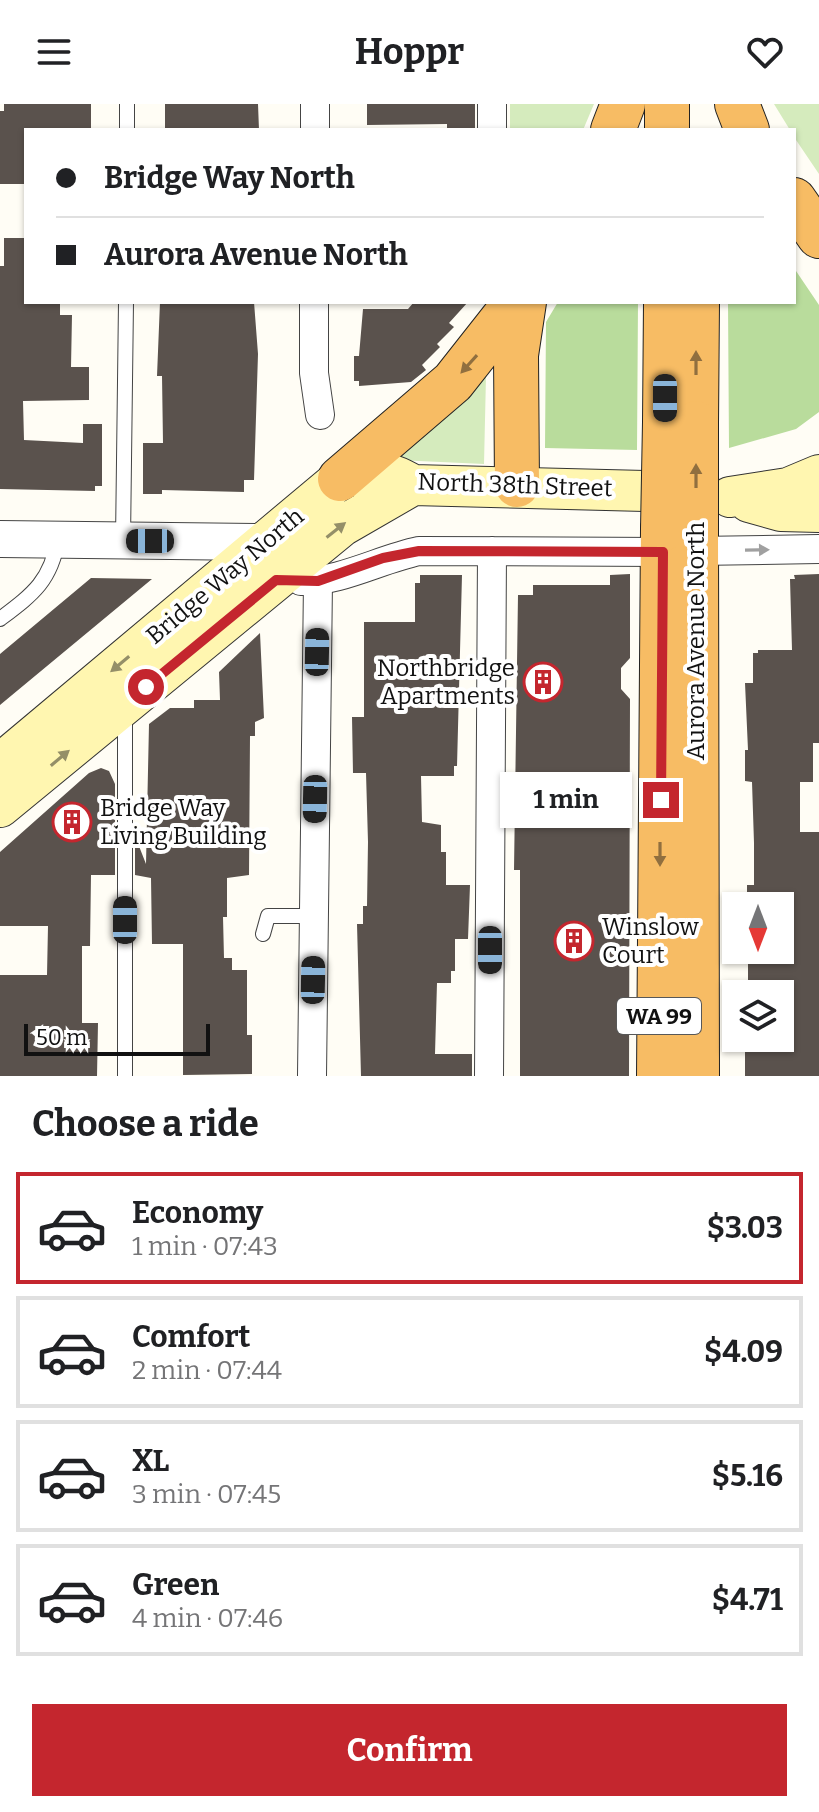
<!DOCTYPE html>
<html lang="en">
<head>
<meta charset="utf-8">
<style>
  :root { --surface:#fff; --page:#f2f2f2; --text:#202124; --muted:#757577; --line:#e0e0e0; --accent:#c4262e }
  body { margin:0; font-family:Bitter,serif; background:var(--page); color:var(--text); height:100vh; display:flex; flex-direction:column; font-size:30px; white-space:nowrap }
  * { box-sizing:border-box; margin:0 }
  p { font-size:26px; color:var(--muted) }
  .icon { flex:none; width:44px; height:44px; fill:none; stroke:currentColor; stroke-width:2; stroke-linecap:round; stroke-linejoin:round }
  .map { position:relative; height:972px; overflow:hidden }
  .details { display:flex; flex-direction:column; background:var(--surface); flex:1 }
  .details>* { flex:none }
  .banner { position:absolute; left:24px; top:24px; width:772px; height:176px; border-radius:0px; box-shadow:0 2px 6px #0004; display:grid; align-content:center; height:176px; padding:0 32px; background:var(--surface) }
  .needle { width:52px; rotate:180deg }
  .fabs { position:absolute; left:722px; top:788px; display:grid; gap:16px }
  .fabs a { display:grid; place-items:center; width:72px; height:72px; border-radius:0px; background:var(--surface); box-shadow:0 2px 6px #0004; font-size:40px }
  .scale { position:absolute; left:24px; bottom:20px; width:186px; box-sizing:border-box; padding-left:8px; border:4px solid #111; border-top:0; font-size:22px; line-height:28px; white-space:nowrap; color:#111; -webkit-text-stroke:6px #fff; paint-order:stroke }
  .end { position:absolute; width:36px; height:36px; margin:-18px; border:10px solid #c4262e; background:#fff; box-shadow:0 0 0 4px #fff }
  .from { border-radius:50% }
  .bubble { position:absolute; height:56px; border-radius:0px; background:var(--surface); box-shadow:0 2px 6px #0004; font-size:26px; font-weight:700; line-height:56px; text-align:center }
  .car { position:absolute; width:24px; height:48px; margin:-24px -12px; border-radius:10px; box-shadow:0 0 6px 2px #0007; background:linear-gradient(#222 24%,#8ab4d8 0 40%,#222 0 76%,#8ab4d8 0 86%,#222 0) }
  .banner b { display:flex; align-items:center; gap:28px; height:76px; font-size:30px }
  .banner b+b { border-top:2px solid var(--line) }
  .banner i { width:20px; height:20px; background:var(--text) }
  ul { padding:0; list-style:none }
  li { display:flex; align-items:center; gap:24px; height:112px; margin:0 16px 12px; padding:0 16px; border:4px solid var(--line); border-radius:0px }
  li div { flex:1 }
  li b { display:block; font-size:30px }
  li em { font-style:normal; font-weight:700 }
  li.active { border-color:var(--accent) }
  li>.icon { width:72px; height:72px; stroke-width:1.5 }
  h2 { padding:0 32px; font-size:36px; line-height:96px }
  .button { display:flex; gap:16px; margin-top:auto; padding:16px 32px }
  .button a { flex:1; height:92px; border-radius:0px; background:var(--accent); color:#fff; font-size:32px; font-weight:700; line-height:92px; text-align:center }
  header { display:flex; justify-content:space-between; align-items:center; height:104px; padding:0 32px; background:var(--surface); font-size:36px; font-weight:700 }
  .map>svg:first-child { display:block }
  .green { fill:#d5ebbd }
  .forest { fill:#b9dc9c }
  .building { fill:#5a524d }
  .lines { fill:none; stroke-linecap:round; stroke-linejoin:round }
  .service-casing { stroke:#444; stroke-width:16 }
  .minor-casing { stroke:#444; stroke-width:30 }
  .tertiary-casing { stroke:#444; stroke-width:38 }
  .secondary-casing { stroke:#333; stroke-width:42 }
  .trunk-casing { stroke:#222; stroke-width:46 }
  .service { stroke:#fff; stroke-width:14 }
  .minor { stroke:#fff; stroke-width:28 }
  .tertiary { stroke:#fff; stroke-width:36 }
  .secondary { stroke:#fff6b0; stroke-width:40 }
  .trunk { stroke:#f7bc64; stroke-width:44 }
  .trunk-bridge-casing { stroke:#222; stroke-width:46; stroke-linecap:butt }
  .trunk-bridge { stroke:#f7bc64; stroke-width:44 }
  .oneway { fill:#906f3f }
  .oneway2 { fill:#948f68 }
  .oneway3 { fill:#a0a0a0 }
  .route { stroke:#c4262e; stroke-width:10 }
  .labels { text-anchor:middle; stroke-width:8; stroke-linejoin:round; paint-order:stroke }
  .shield { fill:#fff; stroke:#585858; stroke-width:2 }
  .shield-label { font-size:22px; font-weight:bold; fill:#111 }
  .street-label { font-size:24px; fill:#111; stroke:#fff }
  .poi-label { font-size:24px; fill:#111; stroke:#fff; text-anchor:start }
</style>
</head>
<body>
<header><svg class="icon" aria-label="menu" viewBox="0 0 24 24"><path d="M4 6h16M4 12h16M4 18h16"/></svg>Hoppr<svg class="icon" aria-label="heart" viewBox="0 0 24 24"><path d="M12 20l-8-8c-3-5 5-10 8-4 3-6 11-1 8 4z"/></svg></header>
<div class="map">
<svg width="819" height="972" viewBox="0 0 819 972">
  <rect width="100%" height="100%" fill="#fffdf5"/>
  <path class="green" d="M510,0H594L583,26H510Z
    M774,0H819V70L794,33V26H790Z
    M486,272L484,360L397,356Z"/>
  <path class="forest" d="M794,164L819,201V308L796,325L729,344L728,198H794Z
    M558,198H638L637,346L545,344L546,218Z"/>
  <path class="building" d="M4,0H91V26H26V80H0V7H4Z
    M165,0H258L259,26H165Z
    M367,0H475V26H447V20L367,21Z
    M4,134H26V198H60V211H72L71,263H89V296L23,297L24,336L83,339V320H102V382H95V387L0,385V162H4Z
    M160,198H254L258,250L254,376H244V388L162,386V390H143V339H163L162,272H157Z
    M414,198H468L449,219L454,223L437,240L440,243L422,261L426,266L411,278L359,282V277H354V252H359L363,205H408Z
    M630,470V554L621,564V585L630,595L629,972H520V766H514L518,491H533V481H610V471Z
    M819,470V639H813V678H800V728H819V972H745V934H780V890H748V846H780V802H747V781H754V739L752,678L745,677V646H748L745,579H753V549H758V546H792L790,475H795L794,471Z
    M420,471H462L457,662H454V672H421L422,718L441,721V748H446V781H470L468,835H455V867H451V879H437L435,950H472V972H361L357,820H363V802H367L368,738L366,669H353L352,613H364V518H415V479H420Z
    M91,474L152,475L0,601V550Z
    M260,529L264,614L255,618V632H250L249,771L227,774V813H223L224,854H232V866H247V931H252V970L183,971V840H152L151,774L135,771V732L146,760L149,620L170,604H194V596H220L219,568Z
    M101,664L109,667L115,680V771H91L90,842H82V919H98L97,972H0V871H47L48,822H0V748L89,669Z"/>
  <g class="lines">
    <g class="service-casing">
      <path id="service" d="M127,26V0
        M123,436L126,198
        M0,515C33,490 51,477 58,435
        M125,608V972
        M263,830L268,812H314"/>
    </g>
    <g class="minor-casing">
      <path id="minor" d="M315,26V0
        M492,26V0
        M314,198V269L320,311
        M696,447L819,445
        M301,477C341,478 380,455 419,447L663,448
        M312,972L318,477
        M489,972L492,447"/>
    </g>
    <g class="tertiary-casing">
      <path id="tertiary" d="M0,435L266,438"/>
    </g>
    <g class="secondary-casing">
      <path id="secondary" d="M730,393L788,384L819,371
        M749,398L781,407L819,408
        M0,660L340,375C373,366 383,363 413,381L645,387
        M0,703L342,422L413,381"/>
    </g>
    <g class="trunk-casing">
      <path id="trunk" d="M737,0L747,26
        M613,26L623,0
        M667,26V0
        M794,96L819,132
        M665,318L666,198
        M696,319L697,198
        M340,375L453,278L516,198
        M517,381L516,251L524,198
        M696,425L697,972
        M659,972L663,425"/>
    </g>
    <use href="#service" class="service"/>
    <use href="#minor" class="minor"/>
    <use href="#tertiary" class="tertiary"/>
    <use href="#secondary" class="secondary"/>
    <use href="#trunk" class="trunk"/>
    <g class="trunk-bridge-casing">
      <path id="trunk-bridge" d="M663,425L665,318
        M696,425V319"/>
    </g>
    <use href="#trunk-bridge" class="trunk-bridge"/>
  </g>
  <defs><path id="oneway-solid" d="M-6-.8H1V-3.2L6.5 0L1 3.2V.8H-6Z" transform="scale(2)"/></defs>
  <g class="oneway">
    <use href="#oneway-solid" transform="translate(696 259) rotate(-90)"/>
    <use href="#oneway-solid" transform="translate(469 260) rotate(132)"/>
    <use href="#oneway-solid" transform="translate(696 372) rotate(-90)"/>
    <use href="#oneway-solid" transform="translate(660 750) rotate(90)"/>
  </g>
  <g class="oneway2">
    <use href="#oneway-solid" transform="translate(336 426) rotate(-38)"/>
    <use href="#oneway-solid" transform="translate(120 560) rotate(140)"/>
    <use href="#oneway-solid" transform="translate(60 654) rotate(-40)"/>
  </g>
  <use class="oneway3" href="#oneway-solid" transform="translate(757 446) rotate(-1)"/>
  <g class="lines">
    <path class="route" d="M146,583L276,476L318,477L383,454L419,447L663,448L661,696"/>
  </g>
  <defs>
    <g id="building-ring" transform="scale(2)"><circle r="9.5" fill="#fff" stroke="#c4262e" stroke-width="1.5"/><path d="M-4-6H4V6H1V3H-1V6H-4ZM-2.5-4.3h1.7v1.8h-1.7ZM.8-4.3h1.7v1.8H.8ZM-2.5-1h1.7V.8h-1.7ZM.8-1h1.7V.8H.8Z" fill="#c4262e"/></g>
  </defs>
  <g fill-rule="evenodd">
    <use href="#building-ring" x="543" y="578"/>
    <use href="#building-ring" x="72" y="718"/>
    <use href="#building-ring" x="574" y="837"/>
  </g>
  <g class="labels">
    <rect class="shield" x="617" y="894" width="84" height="36" rx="6"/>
    <g class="shield-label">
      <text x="659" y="920">WA 99</text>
    </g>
    <g class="street-label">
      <text transform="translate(515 381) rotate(2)" y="8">North 38th Street</text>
      <text transform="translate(225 472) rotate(-40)" y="8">Bridge Way North</text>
      <text transform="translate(696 537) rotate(-90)" y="8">Aurora Avenue North</text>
    </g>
    <g class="poi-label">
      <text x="515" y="572" text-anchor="end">Northbridge<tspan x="515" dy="28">Apartments</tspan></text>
      <text x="100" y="712">Bridge Way<tspan x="100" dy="28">Living Building</tspan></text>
      <text x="602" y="831">Winslow<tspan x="602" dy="28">Court</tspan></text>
    </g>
  </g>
</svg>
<div class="fabs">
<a><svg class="needle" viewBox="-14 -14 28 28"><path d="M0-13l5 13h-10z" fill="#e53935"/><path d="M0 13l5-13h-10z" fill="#757577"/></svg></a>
<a><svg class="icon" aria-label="layers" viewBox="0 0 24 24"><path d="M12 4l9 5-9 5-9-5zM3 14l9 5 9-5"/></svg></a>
</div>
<div class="scale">50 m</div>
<i class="end from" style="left:146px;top:583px"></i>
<i class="end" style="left:661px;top:696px"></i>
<div class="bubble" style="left:500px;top:668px;width:132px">1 min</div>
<i class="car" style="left:665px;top:294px;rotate:180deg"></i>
<i class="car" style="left:150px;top:437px;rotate:270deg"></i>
<i class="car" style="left:317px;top:548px;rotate:1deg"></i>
<i class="car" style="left:315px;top:695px;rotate:181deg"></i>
<i class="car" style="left:125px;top:816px;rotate:0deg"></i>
<i class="car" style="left:490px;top:846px;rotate:180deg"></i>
<i class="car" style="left:313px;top:876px;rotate:1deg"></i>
<div class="banner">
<b><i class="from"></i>Bridge Way North</b>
<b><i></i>Aurora Avenue North</b>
</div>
</div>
<section class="details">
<h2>Choose a ride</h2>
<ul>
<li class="active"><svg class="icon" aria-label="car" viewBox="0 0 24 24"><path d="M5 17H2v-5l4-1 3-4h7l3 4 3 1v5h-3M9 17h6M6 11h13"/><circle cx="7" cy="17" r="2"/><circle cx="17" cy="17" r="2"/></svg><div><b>Economy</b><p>1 min · 07:43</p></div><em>$3.03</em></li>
<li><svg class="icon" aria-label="car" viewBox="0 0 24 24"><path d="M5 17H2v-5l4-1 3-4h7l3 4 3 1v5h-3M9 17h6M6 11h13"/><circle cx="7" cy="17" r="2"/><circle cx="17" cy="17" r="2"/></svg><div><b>Comfort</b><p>2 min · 07:44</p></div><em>$4.09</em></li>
<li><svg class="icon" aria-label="car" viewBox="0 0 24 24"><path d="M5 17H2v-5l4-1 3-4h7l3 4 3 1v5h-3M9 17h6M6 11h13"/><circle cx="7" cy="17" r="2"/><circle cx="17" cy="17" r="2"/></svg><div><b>XL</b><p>3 min · 07:45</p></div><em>$5.16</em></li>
<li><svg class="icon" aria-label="car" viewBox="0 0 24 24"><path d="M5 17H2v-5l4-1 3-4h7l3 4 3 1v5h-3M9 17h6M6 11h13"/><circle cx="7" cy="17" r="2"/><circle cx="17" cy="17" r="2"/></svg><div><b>Green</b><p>4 min · 07:46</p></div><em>$4.71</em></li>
</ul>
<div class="button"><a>Confirm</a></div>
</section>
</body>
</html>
